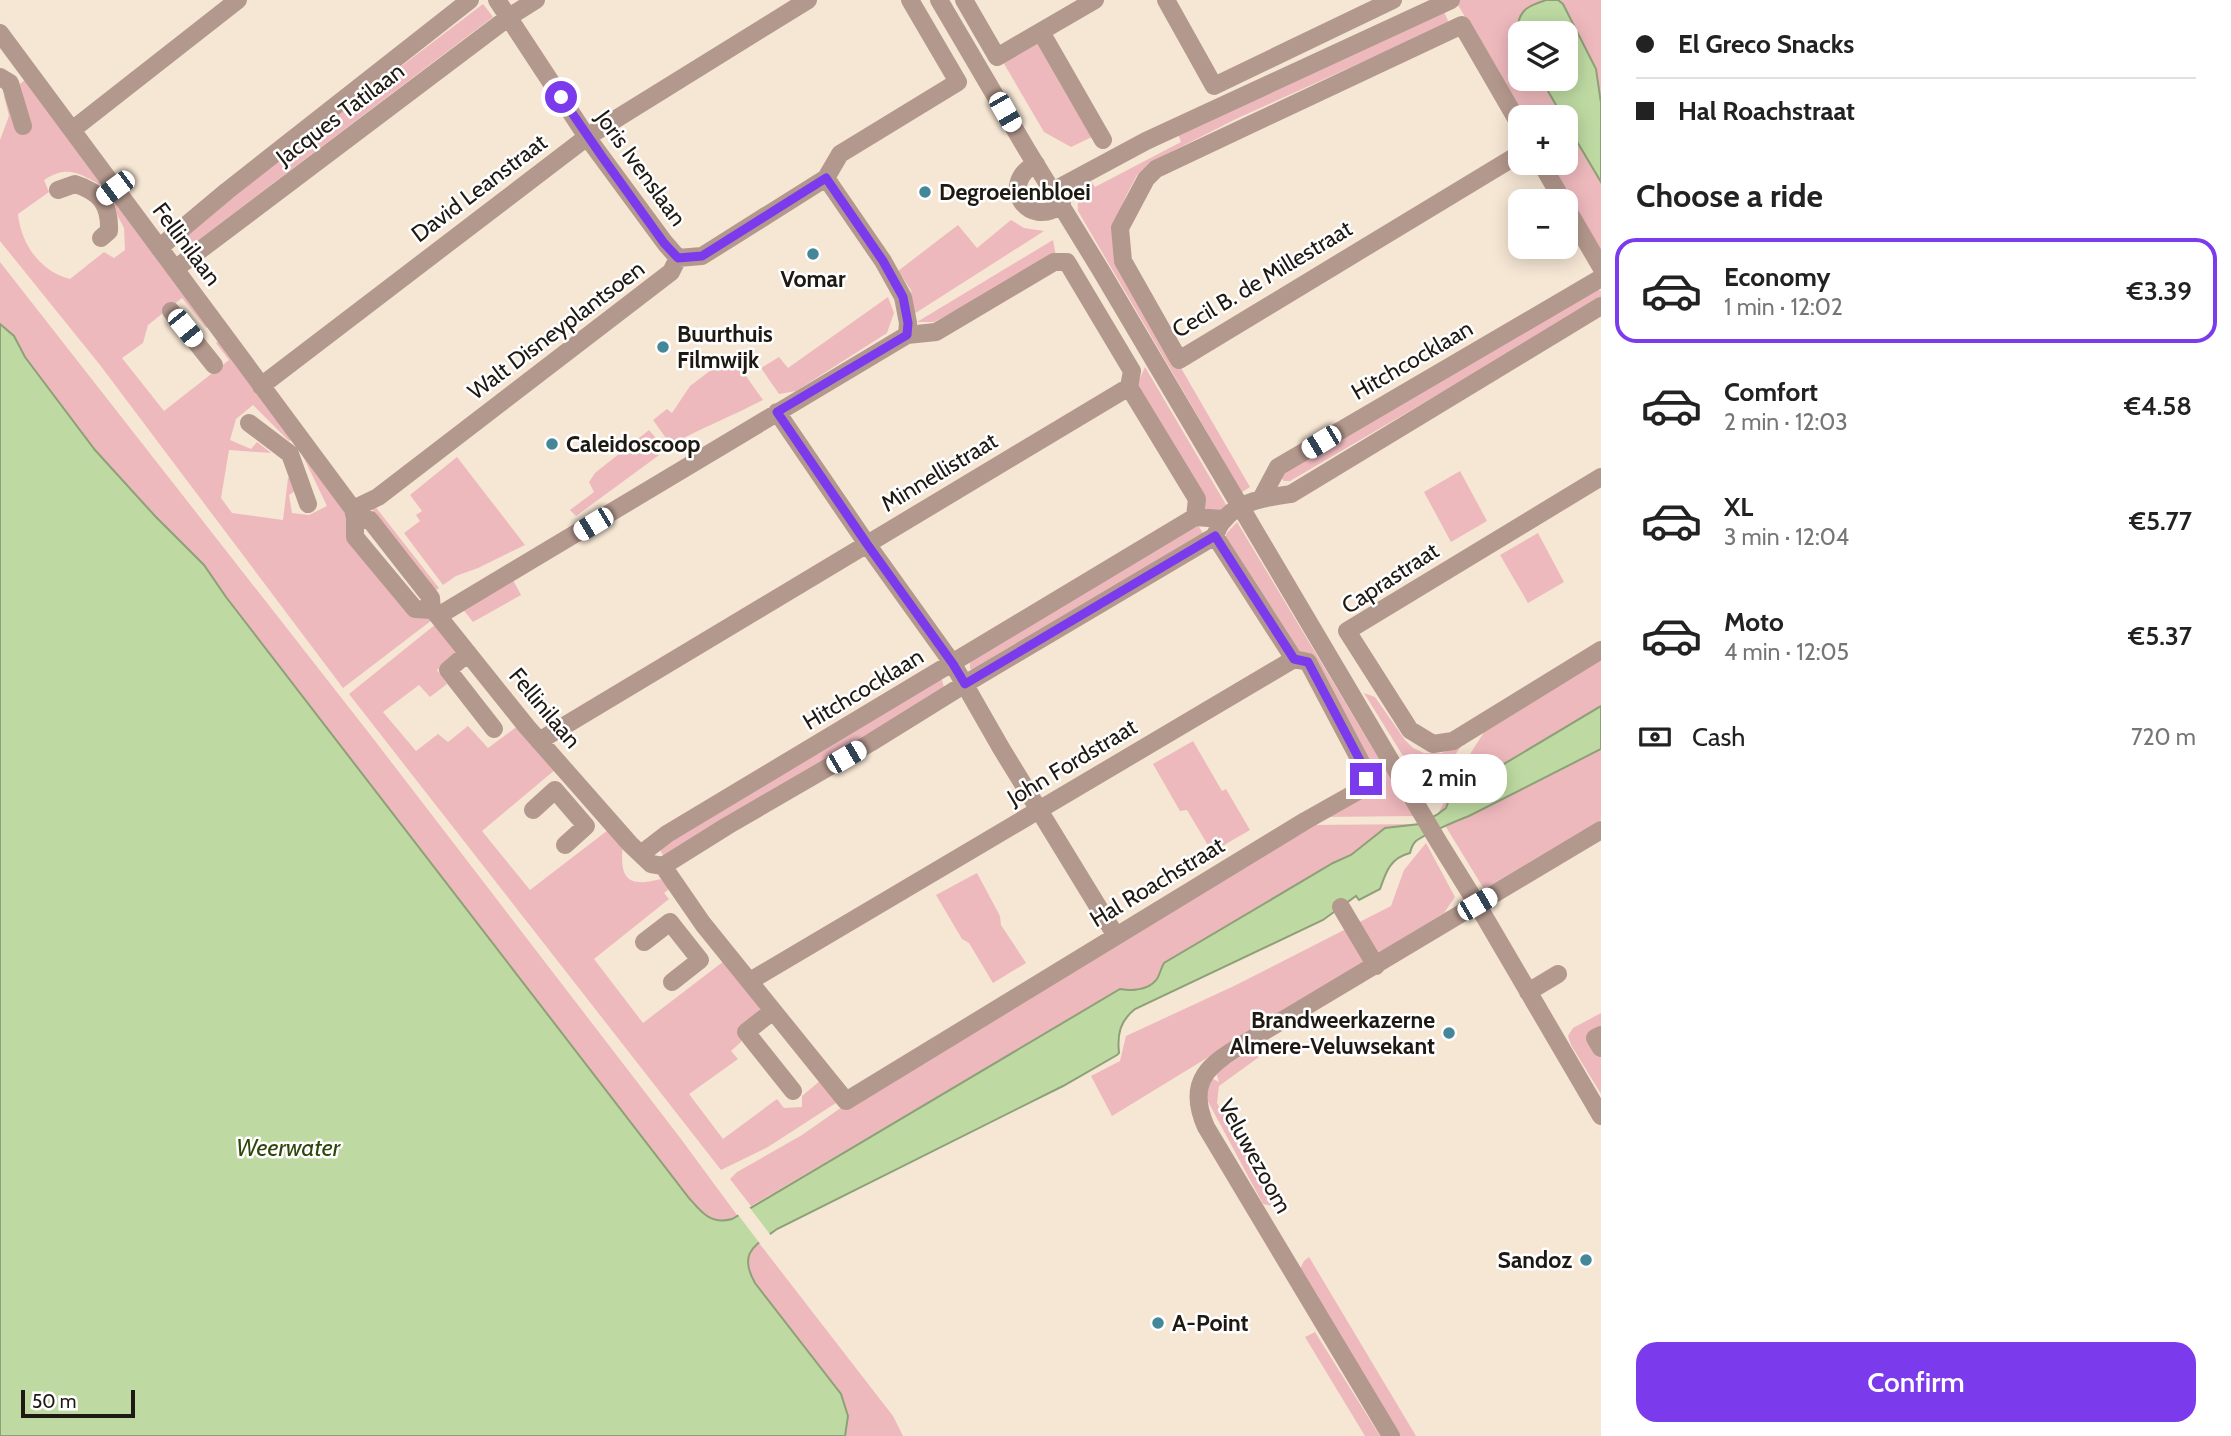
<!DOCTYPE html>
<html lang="en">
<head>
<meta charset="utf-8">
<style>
  :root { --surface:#fff; --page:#f2f2f2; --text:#222; --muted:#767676; --line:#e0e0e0; --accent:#7c3aed }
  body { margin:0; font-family:Cabin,sans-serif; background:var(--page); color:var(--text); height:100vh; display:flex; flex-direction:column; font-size:26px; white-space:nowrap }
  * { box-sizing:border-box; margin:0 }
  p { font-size:23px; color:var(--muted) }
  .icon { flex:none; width:38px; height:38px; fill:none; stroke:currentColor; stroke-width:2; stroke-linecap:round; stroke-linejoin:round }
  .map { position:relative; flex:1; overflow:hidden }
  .sheet { display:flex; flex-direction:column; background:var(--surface); width:630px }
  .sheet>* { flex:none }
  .hud { display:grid; align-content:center; height:154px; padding:0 35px; background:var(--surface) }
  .fabs { position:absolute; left:1508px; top:21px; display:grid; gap:14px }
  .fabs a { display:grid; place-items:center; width:70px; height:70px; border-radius:14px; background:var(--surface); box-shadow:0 4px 18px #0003; font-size:35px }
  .scale { position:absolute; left:21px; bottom:18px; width:114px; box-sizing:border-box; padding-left:7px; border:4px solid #1e1912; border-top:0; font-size:19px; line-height:24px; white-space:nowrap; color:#1e1912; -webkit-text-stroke:5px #fff; paint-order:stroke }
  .end { position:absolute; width:32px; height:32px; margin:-16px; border:9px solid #7c3aed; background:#fff; box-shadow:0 0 0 4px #fff }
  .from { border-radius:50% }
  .bubble { position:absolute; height:49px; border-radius:21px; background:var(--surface); box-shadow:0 4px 18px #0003; font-size:23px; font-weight:600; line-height:49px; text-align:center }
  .car { position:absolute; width:21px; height:42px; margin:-21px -10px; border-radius:9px; box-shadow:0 0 5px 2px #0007; background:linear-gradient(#fff 24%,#345 0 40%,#fff 0 76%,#345 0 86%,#fff 0) }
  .hud b { display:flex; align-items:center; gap:24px; height:66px; font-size:26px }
  .hud b+b { border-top:2px solid var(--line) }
  .hud i { width:18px; height:18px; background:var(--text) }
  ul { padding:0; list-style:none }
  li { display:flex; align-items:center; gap:21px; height:105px; margin:0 14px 10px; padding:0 21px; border:4px solid transparent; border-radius:21px }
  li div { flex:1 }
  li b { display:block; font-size:26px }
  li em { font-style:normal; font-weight:600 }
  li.on { border-color:var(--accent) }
  li>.icon { width:63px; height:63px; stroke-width:1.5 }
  h2 { padding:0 35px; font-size:32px; line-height:84px }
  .pay { display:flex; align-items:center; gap:18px; height:77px; padding:0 35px; font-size:26px }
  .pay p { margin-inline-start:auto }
  .cta { display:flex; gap:14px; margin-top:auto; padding:14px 35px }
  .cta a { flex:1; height:80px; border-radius:21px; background:var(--accent); color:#fff; font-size:28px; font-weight:600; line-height:80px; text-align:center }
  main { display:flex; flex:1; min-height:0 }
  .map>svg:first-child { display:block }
  .green { fill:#eeb9bd; fill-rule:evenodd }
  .water { fill:#bedaa2; stroke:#8ea077; stroke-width:2 }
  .pier { fill:#f6e6d4 }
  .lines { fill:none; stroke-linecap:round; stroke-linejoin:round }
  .minor { stroke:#b3988d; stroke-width:18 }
  .route { stroke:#7c3aed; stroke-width:9 }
  .poi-dot { fill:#448798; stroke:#fff; stroke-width:2.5 }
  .labels { text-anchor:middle; stroke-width:5; stroke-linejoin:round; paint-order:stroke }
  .street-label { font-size:23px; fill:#1e1912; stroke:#fff }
  .poi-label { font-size:23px; font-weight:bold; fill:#1e1912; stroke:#fff; text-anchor:start }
  .water-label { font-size:24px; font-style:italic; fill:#30470c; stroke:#fff }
</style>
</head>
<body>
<main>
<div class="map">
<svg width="1601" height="1436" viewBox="0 0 1601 1436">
  <rect width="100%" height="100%" fill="#f6e6d4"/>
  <path class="green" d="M1455,0H1601V252L1550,163H1566V117H1524ZM1521,33H1566V79H1521Z
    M483,4L493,17L193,244L190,245L183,243L181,240L182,233Z
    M1444,12L1449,23L1238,118L1157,159L1137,175L1126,196L1119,213L1116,256L1250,487L1242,492L1078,211C1077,197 1080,189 1089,178L1095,187L1181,142L1178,134Z
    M1039,41L1094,136L1071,147L1044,132L1003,62Z
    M29,77L106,181L99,184C78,173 67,165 44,180L49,192L18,214C21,243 39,271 70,279L104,252L114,258L125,250L124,228L111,203L117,198L212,323L206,328L182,298L148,325L143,343L122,358L164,411L229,360L216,343L223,337L295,438L289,441L253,405L236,419L230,440L251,449L257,442L271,453L229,450L221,498L232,513L283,520L288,478L290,477L295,491L289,495L292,513L309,515L327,506L303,456L334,490L348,519L432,620L343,688L100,365L0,241V140L9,116L4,96Z
    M1011,220L1024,228L1044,231L914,314L911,290L898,271L958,225L977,248Z
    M1053,240L1056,256L934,322H917Z
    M0,262L372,737L681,1139L737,1215C716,1229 702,1214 689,1198L226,597L204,565L155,516L95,450L25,357L14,336L0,324Z
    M1597,289L1601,291V299L1290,481H1284L1280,477L1282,471Z
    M888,297L894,313L887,333L796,391L779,394L761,368L779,357L788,368Z
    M731,355L763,400C732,416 701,428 671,445L653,420L667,409L672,413L690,386Z
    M1145,367L1228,508L1213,512H1203L1137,385Z
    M649,430L666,450L576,516L570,510L594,492L589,482L595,473Z
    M457,457L525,545L478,568L456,576L443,585L404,533L420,521L416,515L422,511L410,495Z
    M1460,471L1487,521L1451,542L1424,492Z
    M374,505L439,588L433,592L372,514Z
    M1237,522L1402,797L1415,816L1325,817L1370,785L1301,655L1226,540V534Z
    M1198,525L1204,535L974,670L970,669V661Z
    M1538,533L1564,582L1528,603L1500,555Z
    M512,578L521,595L473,622L462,608Z
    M436,624L457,653L437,670L447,684L430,697L419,685L383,712L416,751L438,734L448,742L468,726L488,748L519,725L556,769L482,831L530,890L608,830L623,844C619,878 627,888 661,879L669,889L664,893L669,899L594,959L643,1023L724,961L766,1010L741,1028V1042L731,1051L738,1059L689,1094L723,1139L777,1099L784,1108L802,1107V1096L821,1080L839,1101L768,1147L721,1170L349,694Z
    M1601,657V706L1457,792C1450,800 1446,808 1438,814L1463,765L1488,726Z
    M939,680H942L945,691L664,857L659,848Z
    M1364,693L1375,697L1405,740L1413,748L1424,753H1442L1465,740L1453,758L1431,801Z
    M1193,741L1222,791L1226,789L1250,830L1212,852L1187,810L1180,811L1153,764Z
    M1601,749V820L1484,889L1446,827L1453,821L1470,816Z
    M1420,824L1385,828L1351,855L1333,863L1164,963C1161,968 1160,974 1157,979C1148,991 1133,991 1120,989L751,1206L730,1179L737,1172L802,1135L842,1107L1311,825Z
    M1426,843L1455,897L1444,913L1112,1116L1091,1076L1120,1061L1126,1036L1234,986L1391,906L1404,870Z
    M977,873L1000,916L1001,925L1026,963L993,983L969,943L962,939L936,895Z
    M1601,1013V1026L1588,1034L1601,1058V1094L1571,1045L1568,1036L1573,1028Z
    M1253,1049L1259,1057L1219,1086L1217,1103L1276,1207L1263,1204L1205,1096L1211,1078L1219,1082L1216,1072Z
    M759,1243L893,1416L903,1436H845L847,1428L841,1394L755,1283C747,1269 743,1253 759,1243Z
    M1309,1257L1416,1436H1400L1300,1269L1304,1261Z
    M1315,1332L1380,1436H1365L1305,1337Z"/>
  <path class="water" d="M1546,0H1558L1563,4L1596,69L1601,103V182L1566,123V117H1563L1541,79H1566V33H1521V45C1514,33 1517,14 1529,7C1534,4 1541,2 1546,0Z
    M0,324L14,336L25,357L95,450L155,516L204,565L226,597L689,1198C702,1213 711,1225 732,1219L1120,989C1133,991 1148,991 1157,979C1160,974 1161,968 1164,963L1333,863L1351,855L1385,828L1420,824L1438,814L1446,808L1449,800L1457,792L1601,706V749L1469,816C1461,819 1420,836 1415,842C1412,845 1411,849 1410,853C1390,858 1386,872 1380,889L1359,900L1356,896L1323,920L1135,1009C1120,1021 1117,1034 1119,1053L1117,1055L1063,1086L777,1229C754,1246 738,1253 755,1283L841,1394L848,1416L845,1436H0Z"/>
  <path class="pier" d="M747,1204L772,1237L761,1245L736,1212Z"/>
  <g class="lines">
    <path class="minor" d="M497,0L587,137L665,243L678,258
      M939,0L1027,150L1100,269L1438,841L1477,904L1601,1116
      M964,0L997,57L1095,0
      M1166,0L1214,86L1393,0
      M1041,32L1103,140
      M0,33L353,509L355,518V537L415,609L432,610L438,616L527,727L630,844L651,864L663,866L703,924L846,1101L1305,821L1360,790L1366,779L1363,766L1308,662L1294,659
      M0,77L10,83L23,126
      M1521,127L1462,25L1156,169L1146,179L1120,228L1123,261L1179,360L1521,153
      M72,130L238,0
      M1541,163L1563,201
      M1036,164C997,183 1028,231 1062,204
      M826,178L883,261L903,297L908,323L907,335
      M58,190L75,184C100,192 110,204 109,231L101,238
      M1053,191L1146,141L1451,0
      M1566,207L1601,267
      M159,248L227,191L470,0
      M175,269L509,17L536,0
      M171,311L214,365
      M261,386L587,137L808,0
      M777,412L867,544L953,664L1001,748L1116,936
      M249,423L290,454L308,504
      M1601,477L1347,631L1410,730L1433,744L1453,741L1601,650
      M1262,497L1278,467L1601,278
      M353,509L378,497L671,272L678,258L702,256L826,178L840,154L958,82L910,0
      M355,518L370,520L431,598L432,610
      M438,616L907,335L936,332L1054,262H1067L1132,371L1129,387
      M468,653L448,670L494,729
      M539,741L1129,387L1197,499L1195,517
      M533,810L555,790L586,826L565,845
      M641,854L667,834L1195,517L1223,519
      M663,866L727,826L870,743L965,684L1215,536C1217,531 1219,525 1223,521C1237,501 1269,497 1291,494L1601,306
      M1341,907L1376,966
      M644,942L670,922L700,960L672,982
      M750,981L1294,659L1215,536
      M1528,992L1558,974
      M773,1011L746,1032L793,1091
      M1601,1035L1595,1038L1601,1048
      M1391,1436L1206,1127C1182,1073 1219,1060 1258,1035L1601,830"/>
  </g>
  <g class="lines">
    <path class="route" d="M561,97L603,158L664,243L678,258L702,256L826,178L883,261L903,297L908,323L907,335L777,412L867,544L953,664L965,684L1215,536L1294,659L1308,662L1363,766L1366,779"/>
  </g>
  <g class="poi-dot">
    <circle cx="925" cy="192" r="7"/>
    <circle cx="813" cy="254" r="7"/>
    <circle cx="663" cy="347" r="7"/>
    <circle cx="552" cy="444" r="7"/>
    <circle cx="1449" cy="1033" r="7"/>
    <circle cx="1586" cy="1260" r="7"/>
    <circle cx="1158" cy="1323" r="7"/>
  </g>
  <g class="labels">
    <g class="street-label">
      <text transform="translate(340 114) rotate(-37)" y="8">Jacques Tatilaan</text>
      <text transform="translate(641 168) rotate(54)" y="8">Joris Ivenslaan</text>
      <text transform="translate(479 188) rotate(-37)" y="8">David Leanstraat</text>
      <text transform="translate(187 244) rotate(53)" y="8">Fellinilaan</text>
      <text transform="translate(1262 279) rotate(-31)" y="8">Cecil B. de Millestraat</text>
      <text transform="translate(556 330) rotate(-37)" y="8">Walt Disneyplantsoen</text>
      <text transform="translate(1412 360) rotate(-30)" y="8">Hitchcocklaan</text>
      <text transform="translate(939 472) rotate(-31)" y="8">Minnellistraat</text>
      <text transform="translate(1390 578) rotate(-33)" y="8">Caprastraat</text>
      <text transform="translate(863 689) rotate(-31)" y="8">Hitchcocklaan</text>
      <text transform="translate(545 708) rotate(50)" y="8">Fellinilaan</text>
      <text transform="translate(1072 762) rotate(-31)" y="8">John Fordstraat</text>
      <text transform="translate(1157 882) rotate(-31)" y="8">Hal Roachstraat</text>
      <text transform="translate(1255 1156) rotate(61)" y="8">Veluwezoom</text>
    </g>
    <g class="poi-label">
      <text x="939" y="200">Degroeienbloei</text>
      <text x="813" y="287" text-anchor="middle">Vomar</text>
      <text x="677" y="342">Buurthuis<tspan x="677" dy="26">Filmwijk</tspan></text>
      <text x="566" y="452">Caleidoscoop</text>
      <text x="1435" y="1028" text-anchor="end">Brandweerkazerne<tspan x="1435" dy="26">Almere-Veluwsekant</tspan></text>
      <text x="1572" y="1268" text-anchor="end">Sandoz</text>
      <text x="1172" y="1331">A-Point</text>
    </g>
    <g class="water-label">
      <text x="288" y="1156">Weerwater</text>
    </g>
  </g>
</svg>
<div class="fabs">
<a><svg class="icon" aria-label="layers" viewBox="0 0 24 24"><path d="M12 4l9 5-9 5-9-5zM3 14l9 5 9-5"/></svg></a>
<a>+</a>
<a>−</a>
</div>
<div class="scale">50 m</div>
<i class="end from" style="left:561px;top:97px"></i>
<i class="end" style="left:1366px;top:779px"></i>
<div class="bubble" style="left:1391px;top:754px;width:116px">2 min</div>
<i class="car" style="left:1005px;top:112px;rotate:150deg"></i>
<i class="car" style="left:115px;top:188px;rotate:233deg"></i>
<i class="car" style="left:185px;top:328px;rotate:141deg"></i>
<i class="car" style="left:1321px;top:442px;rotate:239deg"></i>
<i class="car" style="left:593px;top:524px;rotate:239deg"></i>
<i class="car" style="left:846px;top:757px;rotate:60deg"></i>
<i class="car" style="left:1477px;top:904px;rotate:60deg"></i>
</div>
<section class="sheet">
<div class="hud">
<b><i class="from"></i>El Greco Snacks</b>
<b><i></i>Hal Roachstraat</b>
</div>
<h2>Choose a ride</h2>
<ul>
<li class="on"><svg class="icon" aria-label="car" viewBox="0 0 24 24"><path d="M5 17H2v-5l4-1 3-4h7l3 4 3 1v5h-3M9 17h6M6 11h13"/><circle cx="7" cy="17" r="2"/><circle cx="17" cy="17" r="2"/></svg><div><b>Economy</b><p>1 min · 12:02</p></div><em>€3.39</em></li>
<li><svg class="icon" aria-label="car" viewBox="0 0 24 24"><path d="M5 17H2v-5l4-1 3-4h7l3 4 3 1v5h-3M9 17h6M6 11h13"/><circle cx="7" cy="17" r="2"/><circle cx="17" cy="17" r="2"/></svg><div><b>Comfort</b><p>2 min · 12:03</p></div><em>€4.58</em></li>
<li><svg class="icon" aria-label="car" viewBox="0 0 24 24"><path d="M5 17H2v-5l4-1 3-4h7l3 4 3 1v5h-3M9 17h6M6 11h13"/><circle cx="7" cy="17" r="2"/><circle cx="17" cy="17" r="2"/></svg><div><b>XL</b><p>3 min · 12:04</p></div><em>€5.77</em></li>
<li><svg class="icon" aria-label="car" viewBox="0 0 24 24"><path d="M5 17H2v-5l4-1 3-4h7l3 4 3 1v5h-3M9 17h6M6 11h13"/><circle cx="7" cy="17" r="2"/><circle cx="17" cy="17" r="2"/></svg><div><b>Moto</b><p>4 min · 12:05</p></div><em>€5.37</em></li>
</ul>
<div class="pay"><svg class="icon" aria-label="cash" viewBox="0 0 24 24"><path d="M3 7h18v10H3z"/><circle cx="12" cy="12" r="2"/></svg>Cash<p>720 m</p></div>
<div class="cta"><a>Confirm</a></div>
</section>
</main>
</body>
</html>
